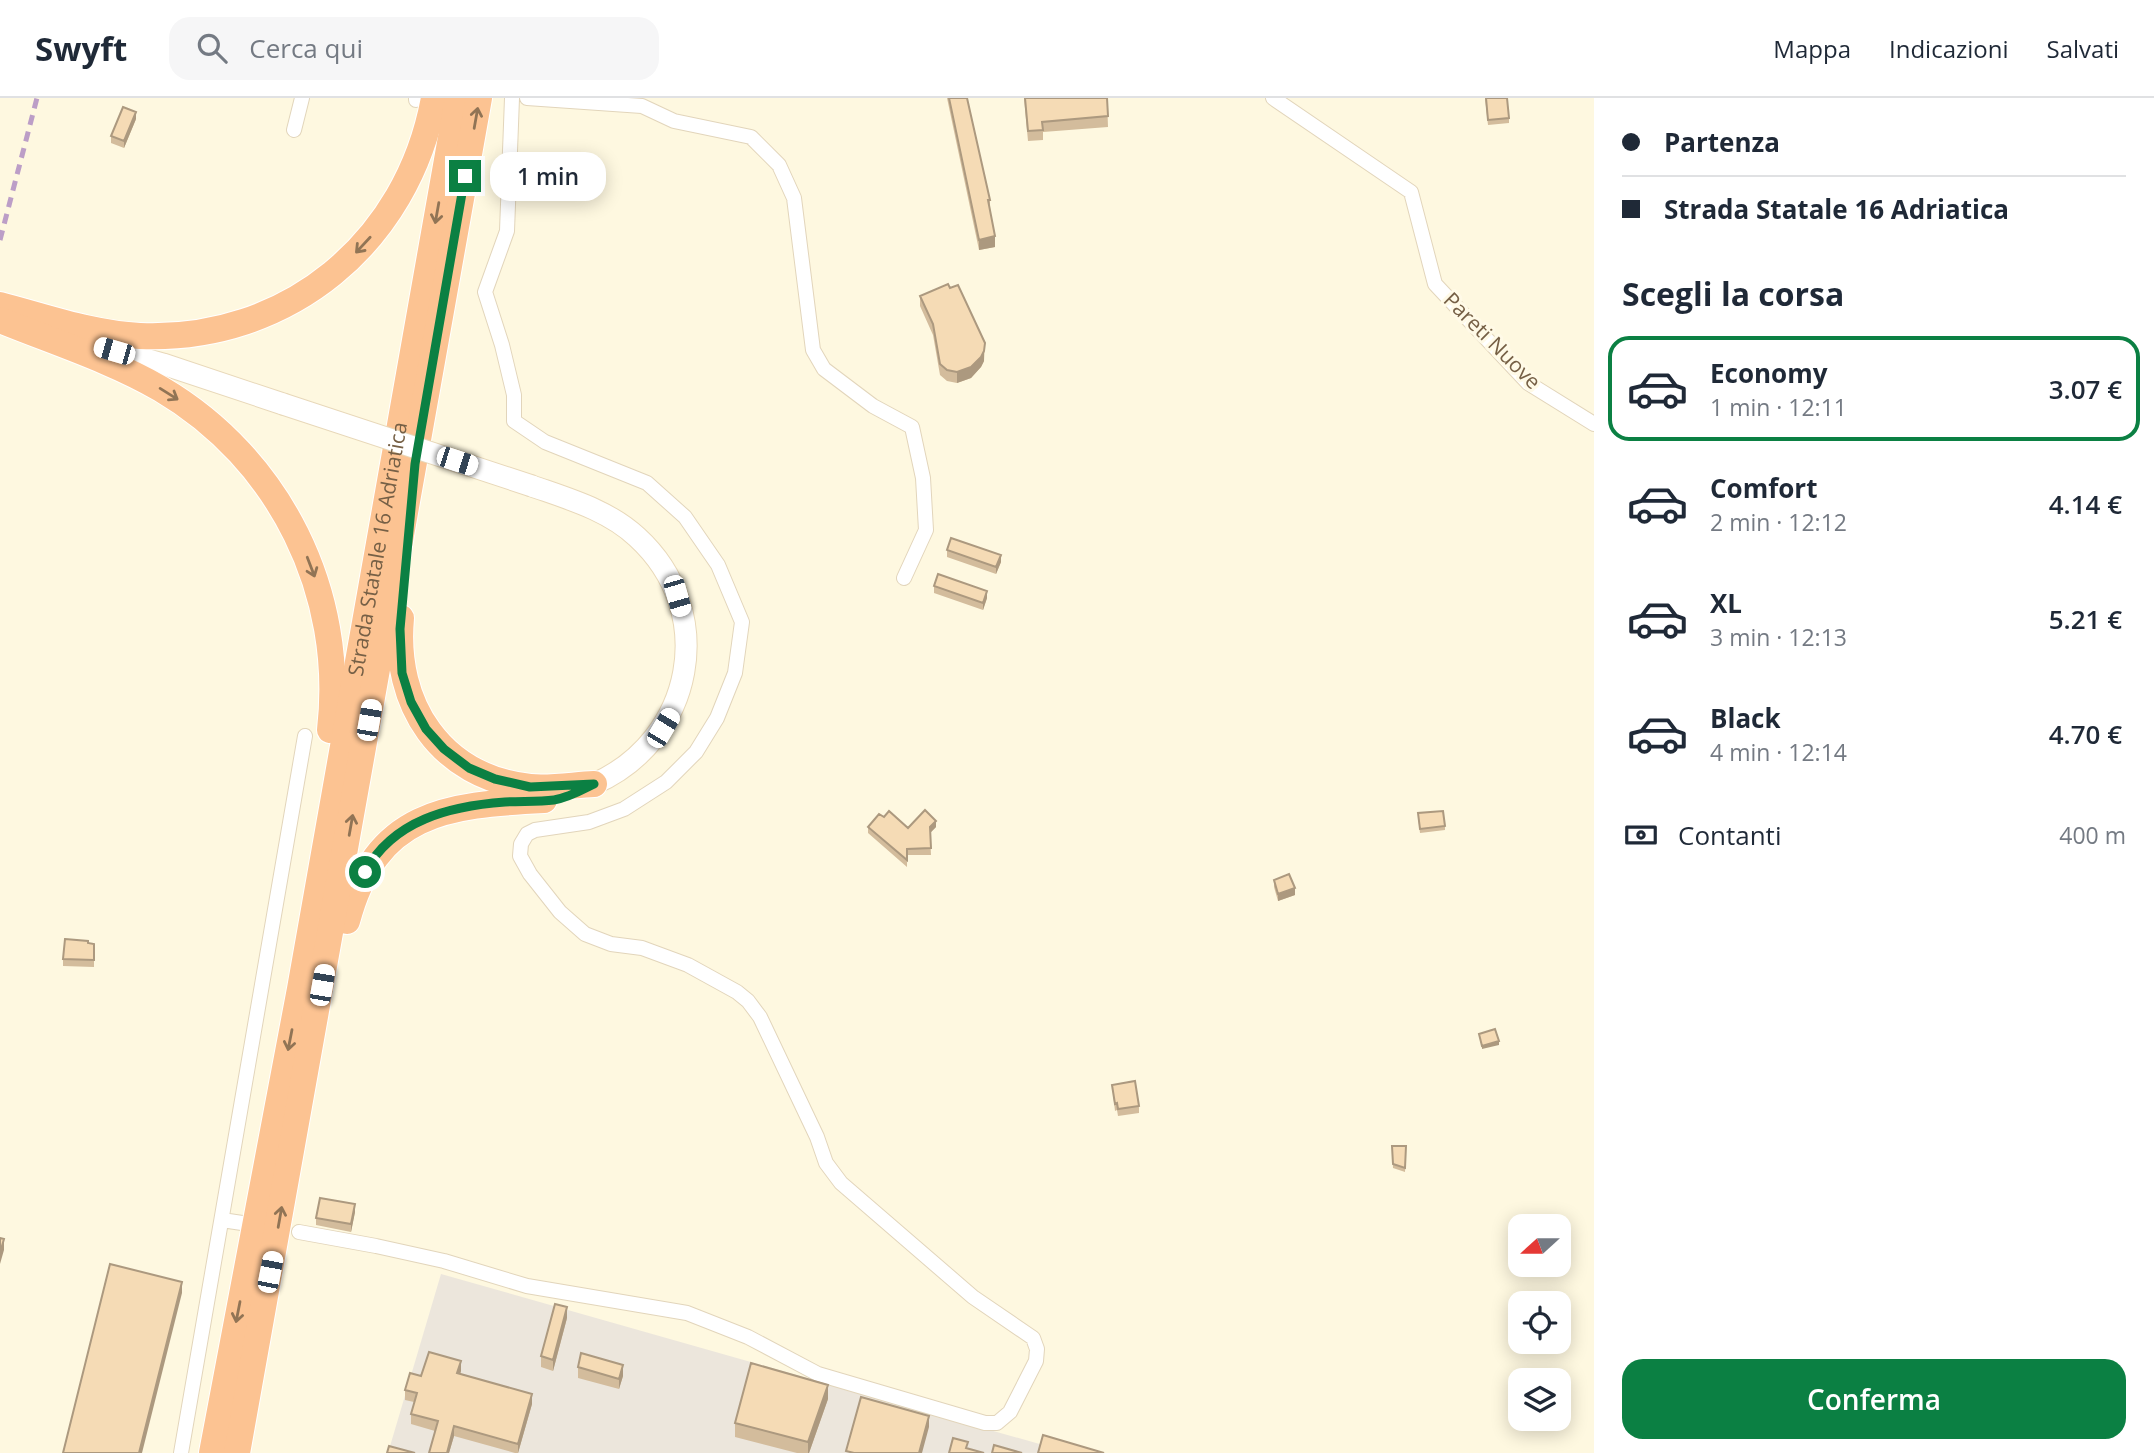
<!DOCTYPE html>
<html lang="it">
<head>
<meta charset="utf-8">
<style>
  :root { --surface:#fff; --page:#f6f6f7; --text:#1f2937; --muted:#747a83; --line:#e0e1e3; --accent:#0b8043 }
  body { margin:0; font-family:"Open Sans",sans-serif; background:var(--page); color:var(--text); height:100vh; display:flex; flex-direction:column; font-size:26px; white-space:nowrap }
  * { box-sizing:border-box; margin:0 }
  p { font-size:23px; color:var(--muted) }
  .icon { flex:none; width:38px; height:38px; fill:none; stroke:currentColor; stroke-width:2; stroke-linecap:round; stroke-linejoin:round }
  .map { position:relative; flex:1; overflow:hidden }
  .details { display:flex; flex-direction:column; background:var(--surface); width:560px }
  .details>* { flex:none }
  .guide { display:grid; align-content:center; height:154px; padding:0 28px; background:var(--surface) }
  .needle { width:46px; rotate:249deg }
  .fabs { position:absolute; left:1508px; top:1116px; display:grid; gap:14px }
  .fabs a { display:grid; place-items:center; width:63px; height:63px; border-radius:14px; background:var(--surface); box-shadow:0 4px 18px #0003; font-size:35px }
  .end { position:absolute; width:32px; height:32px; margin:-16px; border:9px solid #0b8043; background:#fff; box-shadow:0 0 0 4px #fff }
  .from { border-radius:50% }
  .bubble { position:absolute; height:49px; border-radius:21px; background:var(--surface); box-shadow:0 4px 18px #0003; font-size:23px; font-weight:600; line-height:49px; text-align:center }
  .car { position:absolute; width:21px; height:42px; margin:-21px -10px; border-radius:9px; box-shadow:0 0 5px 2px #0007; background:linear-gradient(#fff 24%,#345 0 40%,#fff 0 76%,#345 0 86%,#fff 0) }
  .guide b { display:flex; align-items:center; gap:24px; height:66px; font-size:26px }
  .guide b+b { border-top:2px solid var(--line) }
  .guide i { width:18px; height:18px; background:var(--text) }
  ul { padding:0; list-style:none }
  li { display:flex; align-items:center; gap:21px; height:105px; margin:0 14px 10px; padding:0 14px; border:4px solid transparent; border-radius:21px }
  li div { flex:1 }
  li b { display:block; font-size:26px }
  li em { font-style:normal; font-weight:600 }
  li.active { border-color:var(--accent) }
  li>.icon { width:63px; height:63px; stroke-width:1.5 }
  h2 { padding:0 28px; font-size:32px; line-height:84px }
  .pay { display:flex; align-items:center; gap:18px; height:77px; padding:0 28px; font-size:26px }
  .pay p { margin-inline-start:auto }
  .cta { display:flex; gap:14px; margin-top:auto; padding:14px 28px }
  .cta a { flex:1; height:80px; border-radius:21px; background:var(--accent); color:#fff; font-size:28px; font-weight:600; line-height:80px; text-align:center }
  header { display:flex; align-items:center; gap:42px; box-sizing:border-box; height:98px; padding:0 35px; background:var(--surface); border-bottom:2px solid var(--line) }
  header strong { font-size:33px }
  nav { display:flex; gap:38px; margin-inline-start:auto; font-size:24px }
  .search { width:490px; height:63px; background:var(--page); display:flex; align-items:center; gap:18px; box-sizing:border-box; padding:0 24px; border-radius:21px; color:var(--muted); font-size:26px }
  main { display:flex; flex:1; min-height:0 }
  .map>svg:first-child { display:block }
  .industrial { fill:#ece6dc }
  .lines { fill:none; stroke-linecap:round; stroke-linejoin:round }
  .street-casing { stroke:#e2d5bb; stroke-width:16 }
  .secondary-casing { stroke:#e8d8b9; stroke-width:23 }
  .highway-casing { stroke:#fff; stroke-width:28 }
  .street { stroke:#fff; stroke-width:14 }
  .secondary { stroke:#fff; stroke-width:21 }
  .highway { stroke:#fcc392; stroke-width:26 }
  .rail { stroke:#bc9ec7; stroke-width:5; stroke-dasharray:10 7; stroke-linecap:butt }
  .secondary-bridge-casing { stroke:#e8d8b9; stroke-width:23; stroke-linecap:butt }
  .secondary-bridge { stroke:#fff; stroke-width:21 }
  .wall { fill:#d3bc9c }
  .shaded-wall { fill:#ac997f }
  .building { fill:#f5dbb5; stroke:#ac997f; stroke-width:2 }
  .oneway { stroke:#917455 }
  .route { stroke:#0b8043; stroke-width:9 }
  .labels { text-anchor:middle; stroke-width:6; stroke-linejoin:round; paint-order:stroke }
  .street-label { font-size:21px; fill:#766046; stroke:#fffae7 }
</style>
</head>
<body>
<header>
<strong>Swyft</strong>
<div class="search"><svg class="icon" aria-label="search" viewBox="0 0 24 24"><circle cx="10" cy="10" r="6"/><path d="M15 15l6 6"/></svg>Cerca qui</div>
<nav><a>Mappa</a><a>Indicazioni</a><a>Salvati</a></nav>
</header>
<main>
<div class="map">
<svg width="1594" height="1355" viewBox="0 0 1594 1355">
  <rect width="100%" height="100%" fill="#fef8e0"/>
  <path class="industrial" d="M441,1176L1071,1355H388Z"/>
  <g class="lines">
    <g class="street-casing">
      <path id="street" d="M527,0L642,8L674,23L751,39L779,67L794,100L813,252L824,271L873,308L912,329L923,380L926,432L904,480
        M1273,0L1411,94L1435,186L1528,285L1594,326
        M416,2V0
        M294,32L302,0
        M222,1122L242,1125
        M299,1134L376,1148L444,1163L527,1188L687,1215L748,1239L818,1276L985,1325H997L1010,1314L1036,1263L1037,1251L1033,1240L973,1199L841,1085L826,1065L817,1039L760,919L748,903L737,894L688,867L642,850L611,846L585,836L560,814L530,776L520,758L521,746L527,736L535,732L589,724L624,711L666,684L696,654L717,620L735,575L742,524L718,467L685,419L647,385L545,344L514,323V297L502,247L485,194L507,133L512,0
        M181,1355L305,638"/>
    </g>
    <g class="secondary-casing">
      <path id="secondary" d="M85,244L163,266L283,306
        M532,388C569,401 608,412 637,439C719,514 694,642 594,686"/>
    </g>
    <g class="highway-casing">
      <g id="highway">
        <path d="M0,207C46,219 93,236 140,238C288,244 408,144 434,0"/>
        <path d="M0,222C54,244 111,262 161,291C280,361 346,495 330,632"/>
        <path d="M401,520C393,606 440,679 530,689C551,691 573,687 594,686"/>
        <path d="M347,823C376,714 445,707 544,702"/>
        <path id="s1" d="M212,1355L300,891L458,0"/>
        <path d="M237,1355L479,0"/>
      </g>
    </g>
    <use href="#street" class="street"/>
    <use href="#secondary" class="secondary"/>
    <use href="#highway" class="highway"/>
    <path class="rail" d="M0,142L37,0"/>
    <g class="secondary-bridge-casing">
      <path id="secondary-bridge" d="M283,306L532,388"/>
    </g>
    <use href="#secondary-bridge" class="secondary-bridge"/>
  </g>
  <path class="wall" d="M947,0H967L990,102V112L995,149L979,152Z
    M1024,0H1107L1108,29L1043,34V42L1028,43Z
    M1485,0L1509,20V25L1488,27Z
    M136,21L124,50L111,45V38Z
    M920,198L985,245L984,263L981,269L971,280L957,285L947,283L940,277L933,237L920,208Z
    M947,452L1001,464L996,476L947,459Z
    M934,488L987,500L983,512L934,495Z
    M1418,719L1445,728V732L1420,735Z
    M868,729L908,730L936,729L930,735L931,757H907V769L868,735Z
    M1274,782L1295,797L1278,803L1274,789Z
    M88,845L94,846V869L63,868V861Z
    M1112,987L1139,1008V1015L1118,1018L1117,1012L1115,1013Z
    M1392,1048H1406L1405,1074L1393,1070Z
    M355,1114L351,1134L316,1127V1120Z
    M567,1220L553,1273L541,1269V1258Z
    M578,1269L623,1278L619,1291L578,1280Z
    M461,1273L460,1276L532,1306L518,1355H515L454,1338L449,1355H429L435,1333L411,1326V1316L414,1304L405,1302V1292L421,1278Z
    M828,1301L809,1355H797L735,1339V1325Z"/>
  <path class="shaded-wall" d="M136,14V21L124,50V43Z
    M995,138V149L979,152V142Z
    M984,253V263L981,269L971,280L957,285V274Z
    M1001,457V464L996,476V469Z
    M987,493V500L983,512V505Z
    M936,723V729L930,735V729Z
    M1295,790V797L1278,803V796Z
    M1499,943V947L1482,951V948Z
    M355,1106V1114L351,1134V1126Z
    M4,1141V1152L0,1166V1155Z
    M182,1184V1195L142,1355H139Z
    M567,1209V1220L553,1273V1262Z
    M461,1263V1273L457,1285V1275Z
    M623,1267V1278L619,1291V1281Z
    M828,1287V1301L809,1355H808V1344Z
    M532,1296V1306L518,1355V1346Z
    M929,1318V1329L922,1355H919Z
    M454,1328V1338L449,1355H447Z"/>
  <path class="building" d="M949,0H967L990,102H988L995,138L979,142Z
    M1025,0H1107L1108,18L1042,24L1043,32L1028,33Z
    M1486,0H1507L1509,20L1488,22Z
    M123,9L136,14L124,43L111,38Z
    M948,186L950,190L958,187L985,245L984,253L981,259L971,269L957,274L947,272L940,266L933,226L920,198Z
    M951,440L1001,457L996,469L947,452Z
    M938,476L987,493L983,505L934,488Z
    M925,712L936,723L930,729L931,750L907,751V762L868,729L879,716L884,719L889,713L908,730Z
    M1443,713L1445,728L1420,731L1418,715Z
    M1289,776L1295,790L1278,796L1274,782Z
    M65,841L88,843V845L94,846V862L63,861Z
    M1495,931L1499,943L1482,948L1479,936Z
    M1135,983L1139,1008L1118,1011L1117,1005L1115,1006L1112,987Z
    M1392,1048H1406L1405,1070L1393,1066Z
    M320,1100L355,1106L351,1126L316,1120Z
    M0,1140L4,1141L0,1155Z
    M110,1166L182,1184L139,1355H63Z
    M555,1206L567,1209L553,1262L541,1258Z
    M429,1254L461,1263L457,1275L532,1296L518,1346L454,1328L447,1355H429L438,1323L411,1316L417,1295L405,1292L410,1275L421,1278Z
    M581,1255L623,1267L619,1281L578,1269Z
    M751,1265L828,1287L808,1344L735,1325Z
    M861,1299L929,1318L919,1355H854L846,1353Z
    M1043,1337L1104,1355H1038Z
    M953,1340L968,1344L966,1350L984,1355H949Z
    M994,1347L1022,1355H992Z
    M389,1348L415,1355H387Z"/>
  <defs><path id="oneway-shaft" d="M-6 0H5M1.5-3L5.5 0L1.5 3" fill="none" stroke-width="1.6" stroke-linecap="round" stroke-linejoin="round" transform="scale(1.75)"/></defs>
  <g class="oneway">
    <use href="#oneway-shaft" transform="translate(476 20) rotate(-80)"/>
    <use href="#oneway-shaft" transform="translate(437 115) rotate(100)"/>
    <use href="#oneway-shaft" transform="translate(363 147) rotate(133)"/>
    <use href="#oneway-shaft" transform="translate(169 296) rotate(32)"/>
    <use href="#oneway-shaft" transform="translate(311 469) rotate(69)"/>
    <use href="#oneway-shaft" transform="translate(351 727) rotate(-80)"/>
    <use href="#oneway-shaft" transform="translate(290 942) rotate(101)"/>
    <use href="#oneway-shaft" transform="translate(280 1119) rotate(-80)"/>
    <use href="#oneway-shaft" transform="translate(238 1214) rotate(101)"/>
  </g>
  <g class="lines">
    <path class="route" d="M365,774C393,722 450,708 505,704C521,703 538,704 554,702C568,700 582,692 594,686L530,689L495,681L469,670L444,651L426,631L411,604L402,575L400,531L415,366L465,78"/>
  </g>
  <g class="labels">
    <g class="street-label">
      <text transform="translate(1492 243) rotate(45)" y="7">Pareti Nuove</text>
      <text dy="7" stroke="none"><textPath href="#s1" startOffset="919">Strada Statale 16 Adriatica</textPath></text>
    </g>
  </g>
</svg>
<div class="fabs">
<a><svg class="needle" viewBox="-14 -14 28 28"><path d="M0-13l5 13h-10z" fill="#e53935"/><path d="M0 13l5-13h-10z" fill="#747a83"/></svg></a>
<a><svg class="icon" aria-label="locate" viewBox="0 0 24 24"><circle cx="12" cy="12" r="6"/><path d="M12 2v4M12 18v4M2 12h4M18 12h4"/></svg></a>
<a><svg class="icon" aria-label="layers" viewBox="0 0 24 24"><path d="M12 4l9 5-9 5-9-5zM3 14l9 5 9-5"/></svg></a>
</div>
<i class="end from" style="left:365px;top:774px"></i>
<i class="end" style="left:465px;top:78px"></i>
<div class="bubble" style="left:490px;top:54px;width:116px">1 min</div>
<i class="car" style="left:114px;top:253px;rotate:286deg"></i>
<i class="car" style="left:457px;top:363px;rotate:108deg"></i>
<i class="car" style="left:677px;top:498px;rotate:164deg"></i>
<i class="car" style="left:369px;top:622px;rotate:10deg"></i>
<i class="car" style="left:663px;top:630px;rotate:31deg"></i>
<i class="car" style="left:322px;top:887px;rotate:10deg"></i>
<i class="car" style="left:270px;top:1174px;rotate:11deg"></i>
</div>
<section class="details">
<div class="guide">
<b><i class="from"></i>Partenza</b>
<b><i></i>Strada Statale 16 Adriatica</b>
</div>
<h2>Scegli la corsa</h2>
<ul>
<li class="active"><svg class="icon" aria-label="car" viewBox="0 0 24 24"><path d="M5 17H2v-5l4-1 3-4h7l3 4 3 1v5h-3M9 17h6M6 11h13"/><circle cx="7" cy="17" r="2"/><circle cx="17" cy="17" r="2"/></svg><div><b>Economy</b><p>1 min · 12:11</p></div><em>3.07 €</em></li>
<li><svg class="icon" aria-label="car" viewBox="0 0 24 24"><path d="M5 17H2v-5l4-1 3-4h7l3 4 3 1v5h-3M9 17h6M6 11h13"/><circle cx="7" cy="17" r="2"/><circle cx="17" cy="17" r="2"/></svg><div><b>Comfort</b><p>2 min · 12:12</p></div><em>4.14 €</em></li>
<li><svg class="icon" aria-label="car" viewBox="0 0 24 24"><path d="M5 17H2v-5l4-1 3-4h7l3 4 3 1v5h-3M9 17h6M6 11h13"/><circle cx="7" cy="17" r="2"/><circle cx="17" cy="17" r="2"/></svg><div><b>XL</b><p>3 min · 12:13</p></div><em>5.21 €</em></li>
<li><svg class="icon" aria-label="car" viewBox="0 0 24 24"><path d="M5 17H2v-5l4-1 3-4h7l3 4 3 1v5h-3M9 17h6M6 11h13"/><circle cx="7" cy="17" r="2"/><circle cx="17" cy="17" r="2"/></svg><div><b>Black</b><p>4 min · 12:14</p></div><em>4.70 €</em></li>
</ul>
<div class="pay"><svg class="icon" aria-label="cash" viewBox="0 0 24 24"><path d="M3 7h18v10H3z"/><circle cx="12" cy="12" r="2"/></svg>Contanti<p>400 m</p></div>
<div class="cta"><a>Conferma</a></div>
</section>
</main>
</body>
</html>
